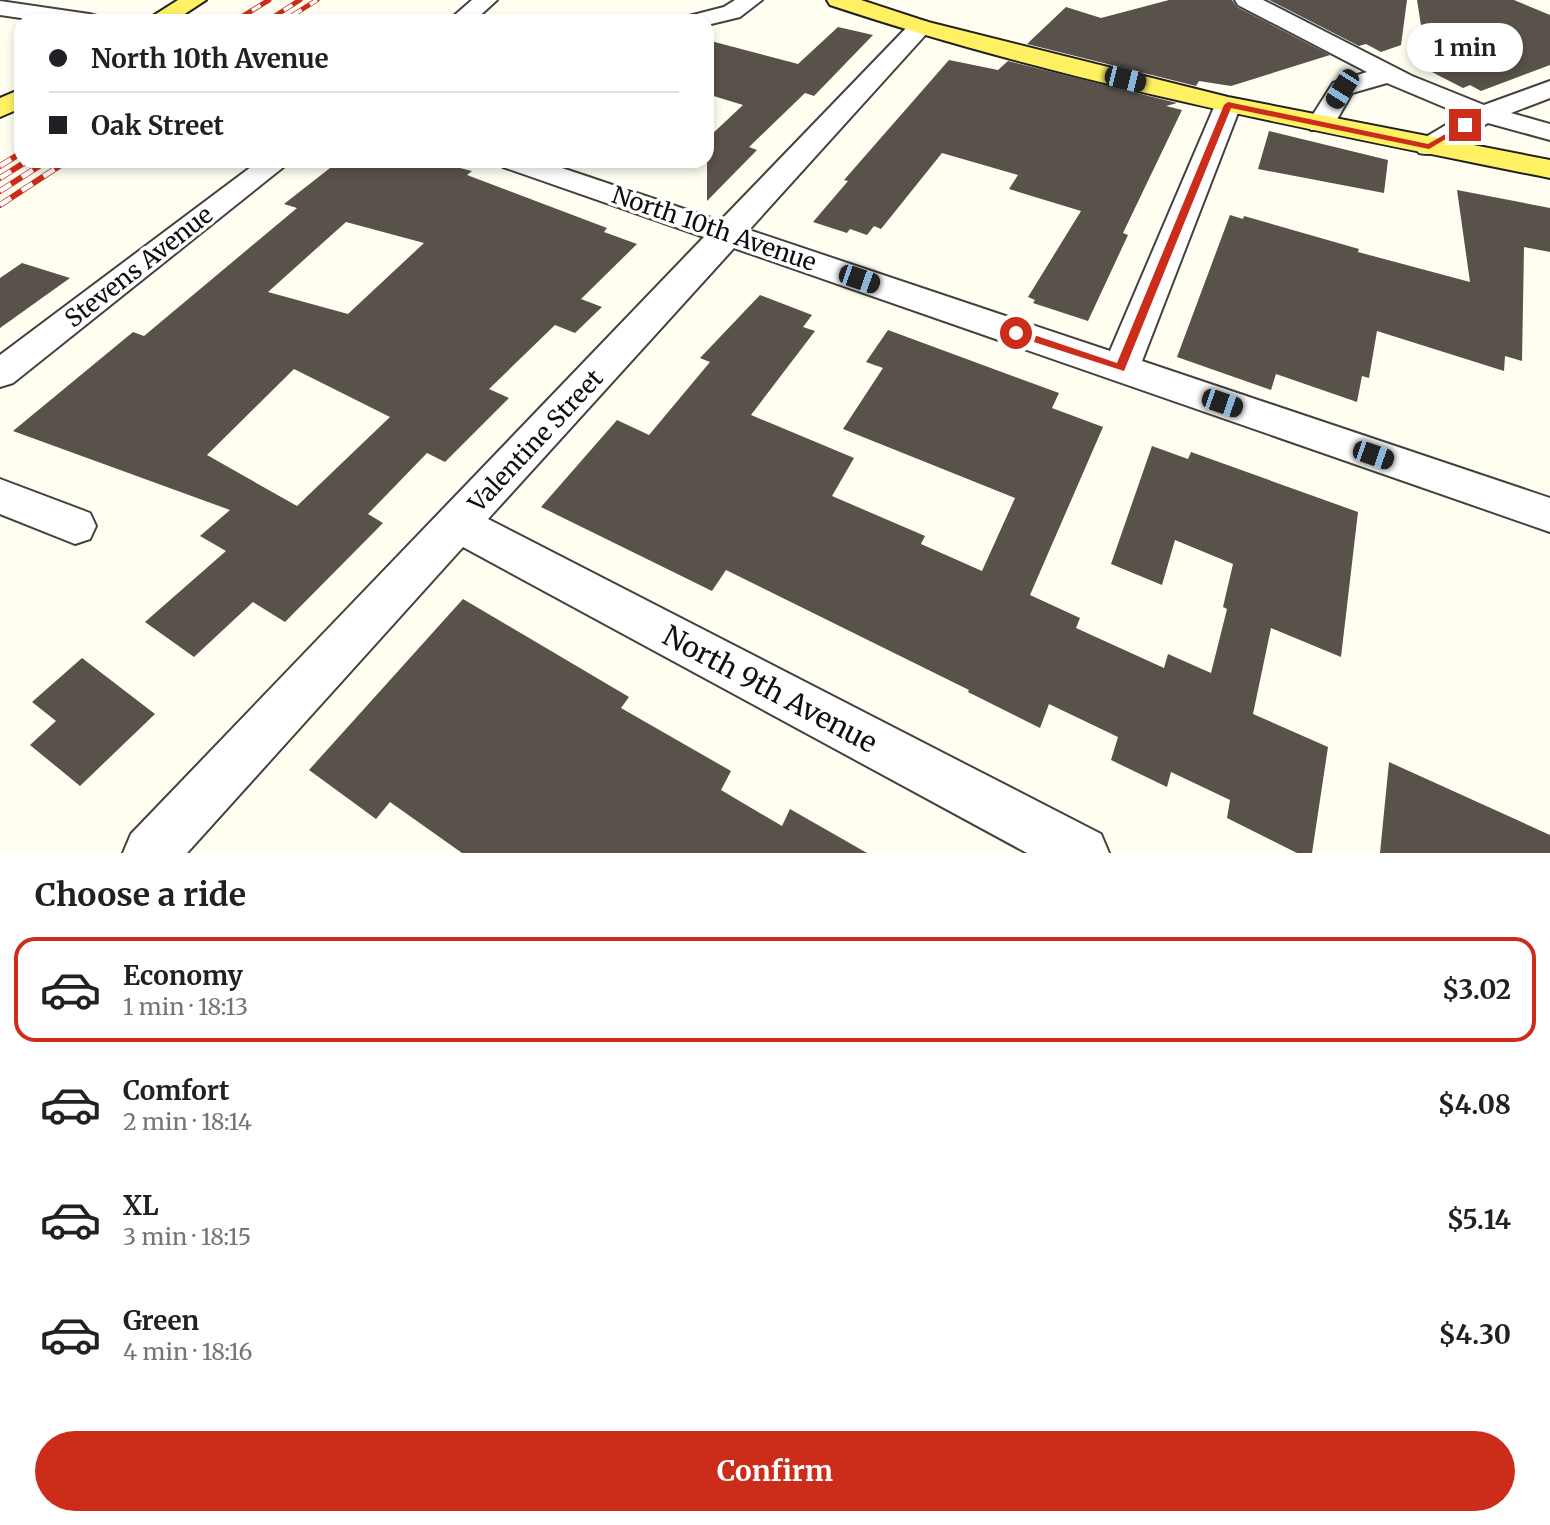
<!DOCTYPE html>
<html lang="en">
<head>
<meta charset="utf-8">
<style>
  :root { --surface:#fff; --page:#f2f2f2; --text:#202124; --muted:#757577; --line:#e0e0e0; --accent:#cc2d1a }
  body { margin:0; font-family:Merriweather,serif; background:var(--page); color:var(--text); height:100vh; display:flex; flex-direction:column; font-size:26px; white-space:nowrap }
  * { box-sizing:border-box; margin:0 }
  p { font-size:23px; color:var(--muted) }
  .icon { flex:none; width:38px; height:38px; fill:none; stroke:currentColor; stroke-width:2; stroke-linecap:round; stroke-linejoin:round }
  .map { position:relative; height:853px; overflow:hidden }
  .side { display:flex; flex-direction:column; background:var(--surface); flex:1 }
  .side>* { flex:none }
  .top-card { position:absolute; left:14px; top:14px; width:700px; height:154px; border-radius:21px; box-shadow:0 4px 10px #0003; display:grid; align-content:center; height:154px; padding:0 35px; background:var(--surface) }
  .end { position:absolute; width:32px; height:32px; margin:-16px; border:9px solid #cc2d1a; background:#fff; box-shadow:0 0 0 4px #fff }
  .from { border-radius:50% }
  .bubble { position:absolute; height:49px; border-radius:24px; background:var(--surface); box-shadow:0 4px 10px #0003; font-size:23px; font-weight:700; line-height:49px; text-align:center }
  .car { position:absolute; width:21px; height:42px; margin:-21px -10px; border-radius:9px; box-shadow:0 0 5px 2px #0007; background:linear-gradient(#222 24%,#8ab4d8 0 40%,#222 0 76%,#8ab4d8 0 86%,#222 0) }
  .top-card b { display:flex; align-items:center; gap:24px; height:66px; font-size:26px }
  .top-card b+b { border-top:2px solid var(--line) }
  .top-card i { width:18px; height:18px; background:var(--text) }
  ul { padding:0; list-style:none }
  li { display:flex; align-items:center; gap:21px; height:105px; margin:0 14px 10px; padding:0 21px; border:4px solid transparent; border-radius:21px }
  li div { flex:1 }
  li b { display:block; font-size:26px }
  li em { font-style:normal; font-weight:700 }
  li.current { border-color:var(--accent) }
  li>.icon { width:63px; height:63px; stroke-width:1.5 }
  h2 { padding:0 35px; font-size:32px; line-height:84px }
  .action { display:flex; gap:14px; margin-top:auto; padding:14px 35px }
  .action a { flex:1; height:80px; border-radius:42px; background:var(--accent); color:#fff; font-size:28px; font-weight:700; line-height:80px; text-align:center }
  .map>svg:first-child { display:block }
  .building { fill:#59524a; fill-rule:evenodd }
  .lines { fill:none; stroke-linecap:round; stroke-linejoin:round }
  .minor-casing { stroke:#424242; stroke-width:4 }
  .major-casing { stroke:#202020; stroke-width:4 }
  .minor { fill:#fff; fill-rule:evenodd }
  .major { fill:#fff161; fill-rule:evenodd }
  .rail-far1-casing { stroke:#cc2d1a; stroke-width:5 }
  .rail-casing { stroke:#cc2d1a; stroke-width:6 }
  .rail-far1 { stroke:#fff; stroke-width:3.5; stroke-dasharray:10; stroke-linecap:butt }
  .rail { stroke:#fff; stroke-width:4.5; stroke-dasharray:13; stroke-linecap:butt }
  .route { fill:#cc2d1a }
  .labels { text-anchor:middle; stroke-width:7; stroke-linejoin:round; paint-order:stroke }
  .street-label { font-size:24px; fill:#0f0f0f; stroke:#fff }
  .near-street-label { font-size:28px; fill:#0f0f0f; stroke:#fff }
</style>
</head>
<body>
<div class="map">
<svg width="1550" height="853" viewBox="0 0 1550 853">
  <rect width="100%" height="100%" fill="#fffef1"/>
  <path class="building" d="M1169,0H1232L1237,7L1330,55L1231,86L1199,81L1196,86L1027,44L1066,7L1101,18Z
    M1269,0H1407L1401,45L1381,52L1366,44L1359,46Z
    M1417,0H1514L1550,15V65L1481,91L1470,85L1463,88L1428,70Z
    M838,27L873,35L814,96L805,93L749,147L757,150L707,201V135L710,136L743,105L707,94V40L798,64Z
    M949,60L998,70L1008,61L1177,103L1166,106L1182,110L1123,233L1128,235L1088,321L1033,303L1035,300L1028,297L1081,211L1009,189L1018,175L942,153L881,229L874,226L867,235L850,229L847,233L813,222L848,181L844,180Z
    M1269,131L1388,160L1384,193L1258,169Z
    M339,161H432L472,171L467,175L607,228L604,232L637,244L581,299L602,307L575,333L555,325L489,389L509,398L445,462L427,453L368,514L383,523L285,622L253,602L194,657L145,622L226,551L200,536L230,510L13,431L133,332L144,336L297,208L284,204ZM346,222L424,243L348,314L268,292ZM294,369L390,417L297,506L207,455Z
    M1457,190L1550,208V252L1524,247L1522,361L1505,356L1504,371L1377,331L1369,378L1362,376L1357,402L1276,374L1271,390L1177,357L1230,215L1243,219L1244,216L1359,249L1358,252L1470,282Z
    M22,263L70,278L0,328V278Z
    M760,295L812,315L803,327L815,331L751,415L854,458L832,496L925,536L921,544L982,571L1015,498L843,429L883,368L866,362L888,330L1059,393L1052,408L1103,427L1030,595L1080,618L1076,628L1164,668L1168,654L1211,673L1227,609L1223,607L1233,564L1175,540L1162,585L1111,564L1152,446L1188,459L1191,452L1358,512L1341,657L1271,628L1253,714L1328,747L1312,853H1297L1227,818L1230,800L1171,772L1167,787L1111,760L1118,737L1049,704L1040,728L968,692L969,690L726,570L712,591L541,507L617,420L649,435L710,362L700,358Z
    M463,599L629,697L621,708L731,771L721,790L782,826L790,809L867,853H462L390,802L376,819L309,770Z
    M82,658L155,714L80,786L30,745L56,721L32,702Z
    M1389,762L1550,835V853H1380Z"/>
  <g class="lines">
    <g class="minor-casing">
      <path id="minor" d="M472,0H497L474,21H448Z
        M735,0H762L740,17L707,25V21H685L689,16L724,7Z
        M1235,0H1263L1412,76L1484,105L1550,81V98L1511,113L1550,124V140L1488,123C1468,135 1443,159 1419,153L1415,147L1419,141L1463,115L1387,83L1352,93L1331,130H1311L1307,124L1333,83L1367,72L1238,5Z
        M0,1L89,14L97,16L101,21H42L0,15Z
        M920,20L928,22L932,27L928,32L749,230L1110,351L1215,105L1219,99H1237L1241,105L1142,361L1550,498V532L734,248L488,519L1101,834L1109,853H1027L463,547L187,853H123L131,834L704,237L503,167L499,161H541L720,221L912,22Z
        M259,161H291L13,383L0,387V355Z
        M0,479L90,513L96,526L90,539L75,544L0,514Z"/>
    </g>
    <g class="major-casing">
      <path id="major" d="M178,0H206L174,21H145Z
        M827,0H861L928,22L1228,97L1550,160V178C1308,129 1064,83 830,5Z
        M21,89V108L0,117V98Z"/>
    </g>
    <use href="#minor" class="minor"/>
    <use href="#major" class="major"/>
    <g class="rail-far1-casing">
      <path id="rail-far1" d="M293,15L317,0
        M235,21L269,0
        M267,21L300,0"/>
    </g>
    <g class="rail-casing">
      <path id="rail" d="M0,166L21,153
        M0,178L27,161
        M0,191L47,161
        M0,205L67,161"/>
    </g>
    <use href="#rail-far1" class="rail-far1"/>
    <use href="#rail" class="rail"/>
  </g>
  <path class="route" d="M1228,102L1428,144L1463,124L1469,125L1429,149L1231,108L1124,371L1012,335L1011,333L1016,329L1117,363L1224,105Z"/>
  <g class="labels">
    <g class="street-label">
      <text transform="translate(714 229) rotate(19)" y="8">North 10th Avenue</text>
      <text transform="translate(139 267) rotate(-38)" y="8">Stevens Avenue</text>
      <text transform="translate(536 441) rotate(-47)" y="8">Valentine Street</text>
    </g>
    <g class="near-street-label">
      <text transform="translate(770 689) rotate(28)" y="10">North 9th Avenue</text>
    </g>
  </g>
</svg>
<i class="end from" style="left:1016px;top:333px"></i>
<i class="end" style="left:1465px;top:125px"></i>
<div class="bubble" style="left:1407px;top:23px;width:116px">1 min</div>
<i class="car" style="left:1125px;top:79px;rotate:104deg"></i>
<i class="car" style="left:1342px;top:89px;rotate:212deg"></i>
<i class="car" style="left:859px;top:279px;rotate:109deg"></i>
<i class="car" style="left:1222px;top:403px;rotate:109deg"></i>
<i class="car" style="left:1373px;top:455px;rotate:109deg"></i>
<div class="top-card">
<b><i class="from"></i>North 10th Avenue</b>
<b><i></i>Oak Street</b>
</div>
</div>
<section class="side">
<h2>Choose a ride</h2>
<ul>
<li class="current"><svg class="icon" aria-label="car" viewBox="0 0 24 24"><path d="M5 17H2v-5l4-1 3-4h7l3 4 3 1v5h-3M9 17h6M6 11h13"/><circle cx="7" cy="17" r="2"/><circle cx="17" cy="17" r="2"/></svg><div><b>Economy</b><p>1 min · 18:13</p></div><em>$3.02</em></li>
<li><svg class="icon" aria-label="car" viewBox="0 0 24 24"><path d="M5 17H2v-5l4-1 3-4h7l3 4 3 1v5h-3M9 17h6M6 11h13"/><circle cx="7" cy="17" r="2"/><circle cx="17" cy="17" r="2"/></svg><div><b>Comfort</b><p>2 min · 18:14</p></div><em>$4.08</em></li>
<li><svg class="icon" aria-label="car" viewBox="0 0 24 24"><path d="M5 17H2v-5l4-1 3-4h7l3 4 3 1v5h-3M9 17h6M6 11h13"/><circle cx="7" cy="17" r="2"/><circle cx="17" cy="17" r="2"/></svg><div><b>XL</b><p>3 min · 18:15</p></div><em>$5.14</em></li>
<li><svg class="icon" aria-label="car" viewBox="0 0 24 24"><path d="M5 17H2v-5l4-1 3-4h7l3 4 3 1v5h-3M9 17h6M6 11h13"/><circle cx="7" cy="17" r="2"/><circle cx="17" cy="17" r="2"/></svg><div><b>Green</b><p>4 min · 18:16</p></div><em>$4.30</em></li>
</ul>
<div class="action"><a>Confirm</a></div>
</section>
</body>
</html>
